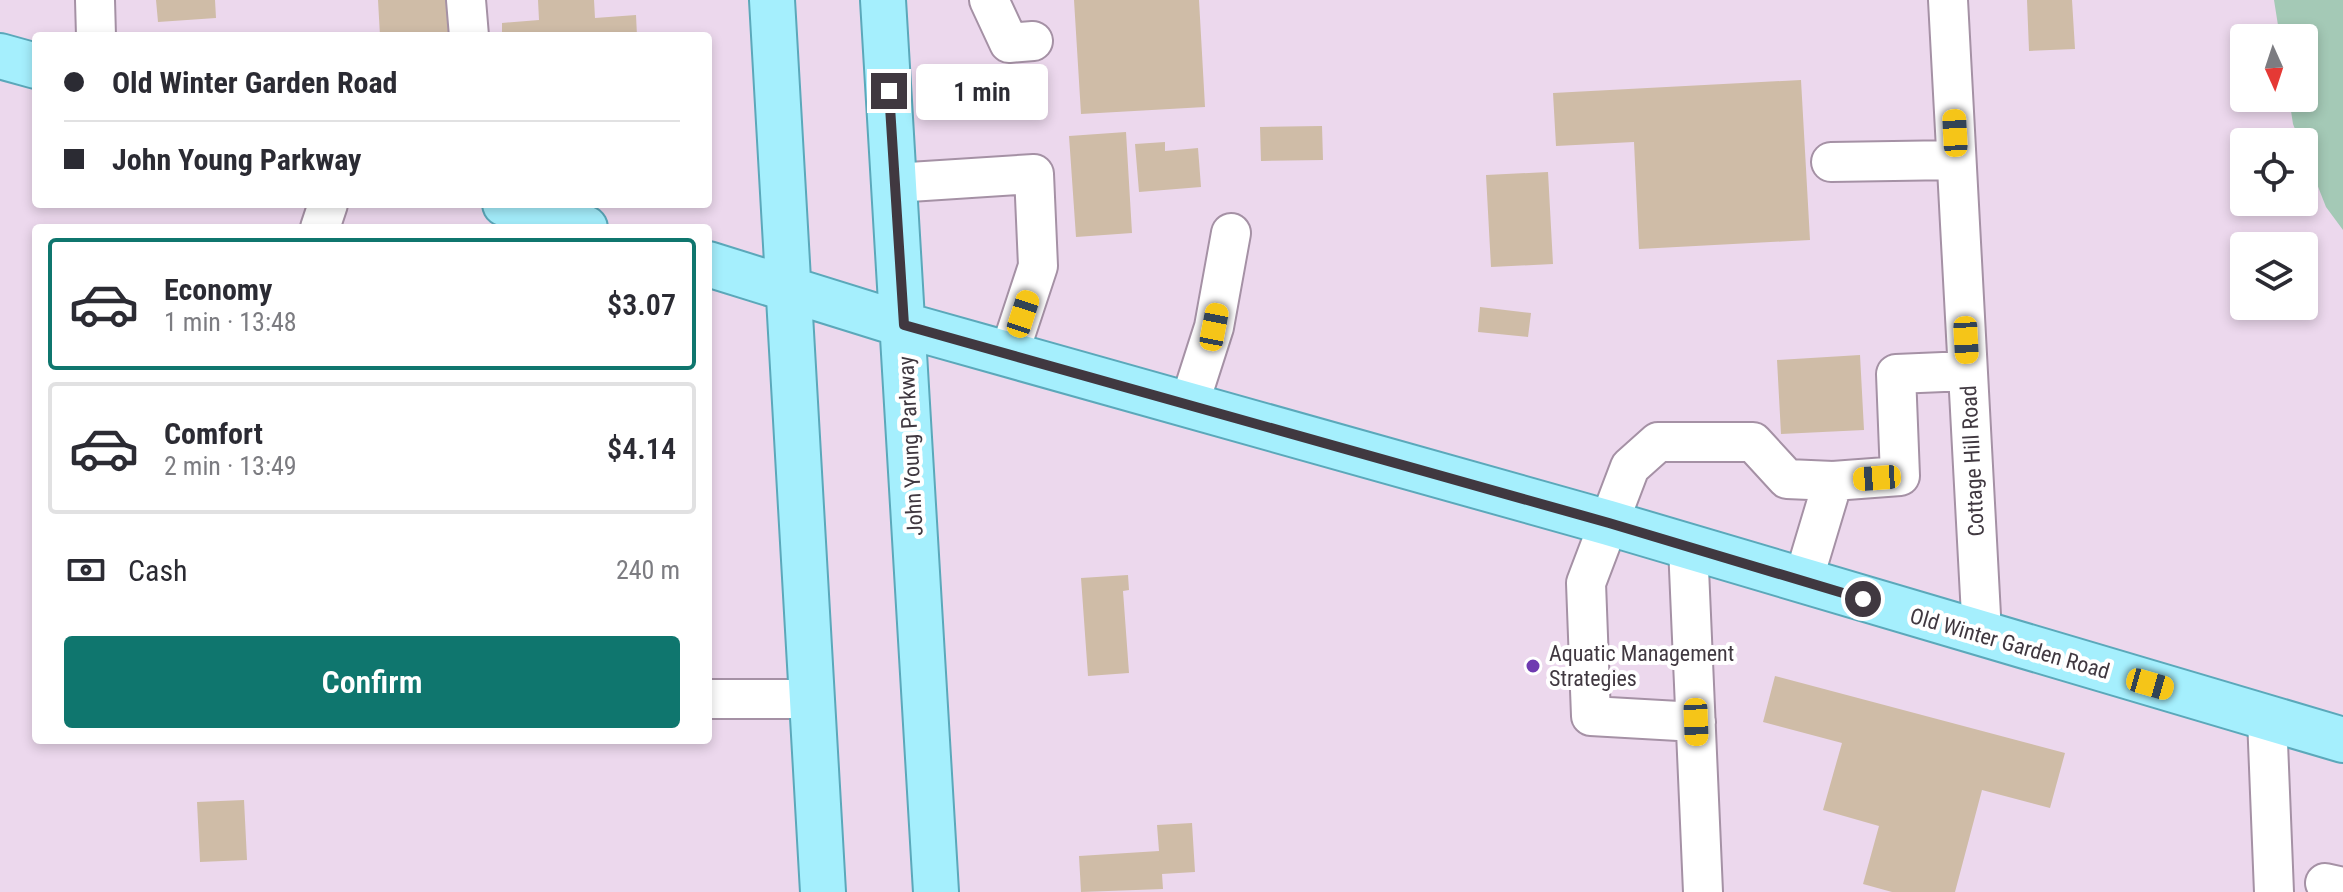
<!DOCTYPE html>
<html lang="en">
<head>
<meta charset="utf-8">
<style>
  :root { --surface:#fff; --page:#f7f7f7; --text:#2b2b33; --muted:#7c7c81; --line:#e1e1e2; --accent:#0f766e }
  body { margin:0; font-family:"Roboto Condensed",sans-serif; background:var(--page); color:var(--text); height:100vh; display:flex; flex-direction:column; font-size:30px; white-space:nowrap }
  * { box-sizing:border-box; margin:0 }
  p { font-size:26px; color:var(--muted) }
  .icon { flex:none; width:44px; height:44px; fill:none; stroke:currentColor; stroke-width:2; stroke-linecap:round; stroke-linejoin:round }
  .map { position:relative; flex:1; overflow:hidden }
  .sheet { position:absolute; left:32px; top:224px; width:680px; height:520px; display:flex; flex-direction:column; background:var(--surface); border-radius:8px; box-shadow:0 4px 12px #0003 }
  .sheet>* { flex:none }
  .top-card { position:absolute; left:32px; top:32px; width:680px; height:176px; border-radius:8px; box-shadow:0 4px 12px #0003; display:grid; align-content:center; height:176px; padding:0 32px; background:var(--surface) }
  .needle { width:52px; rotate:177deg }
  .controls { position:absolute; left:2230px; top:24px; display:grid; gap:16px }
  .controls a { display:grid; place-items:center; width:88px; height:88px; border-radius:8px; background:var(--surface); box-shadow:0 4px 12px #0003; font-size:40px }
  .end { position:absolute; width:36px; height:36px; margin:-18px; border:10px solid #403840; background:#fff; box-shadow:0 0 0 4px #fff }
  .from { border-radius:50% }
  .bubble { position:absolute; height:56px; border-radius:8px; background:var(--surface); box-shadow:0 4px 12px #0003; font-size:26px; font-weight:600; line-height:56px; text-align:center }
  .car { position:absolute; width:24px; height:48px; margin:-24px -12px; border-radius:10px; box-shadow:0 0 6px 2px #0007; background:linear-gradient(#f5c518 24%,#345 0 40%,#f5c518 0 76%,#345 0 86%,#f5c518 0) }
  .top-card b { display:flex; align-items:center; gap:28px; height:76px; font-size:30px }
  .top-card b+b { border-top:2px solid var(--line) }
  .top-card i { width:20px; height:20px; background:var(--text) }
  ul { padding:14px 0 0; list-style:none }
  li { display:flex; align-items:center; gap:24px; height:132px; margin:0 16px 12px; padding:0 16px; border:4px solid var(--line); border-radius:8px }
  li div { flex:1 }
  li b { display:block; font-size:30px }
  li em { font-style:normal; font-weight:600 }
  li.current { border-color:var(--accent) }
  li>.icon { width:72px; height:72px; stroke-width:1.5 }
  .pay { display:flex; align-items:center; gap:20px; height:88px; padding:0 32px; font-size:30px }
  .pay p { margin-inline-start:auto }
  .action { display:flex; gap:16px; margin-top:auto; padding:16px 32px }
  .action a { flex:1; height:92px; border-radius:8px; background:var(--accent); color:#fff; font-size:32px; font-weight:600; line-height:92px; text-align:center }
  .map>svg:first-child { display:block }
  .green { fill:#a4c9b6 }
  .building { fill:#cfbca7 }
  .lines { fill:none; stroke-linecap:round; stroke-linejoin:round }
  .minor-casing { stroke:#a591a5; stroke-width:42 }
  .major-casing { stroke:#5ba8ba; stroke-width:48 }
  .minor { stroke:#fff; stroke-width:38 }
  .major { stroke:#a5effd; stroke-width:44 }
  .route { stroke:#403840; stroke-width:10 }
  .poi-dot { fill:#6f3ab1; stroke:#fff; stroke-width:3 }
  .labels { text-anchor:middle; stroke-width:8; stroke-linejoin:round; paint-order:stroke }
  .street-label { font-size:22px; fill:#403840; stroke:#fff }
  .poi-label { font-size:22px; fill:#403840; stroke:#fff; text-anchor:start }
</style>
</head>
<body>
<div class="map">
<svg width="2343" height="892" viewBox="0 0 2343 892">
  <rect width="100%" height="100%" fill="#ecd8ed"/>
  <path class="green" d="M2274,0H2343V230L2326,207L2304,151V142H2300L2293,124L2289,98H2304V38H2280Z"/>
  <path class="building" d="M156,0H215L216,18L158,22Z
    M378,0H455L457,36H380Z
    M538,0H594L595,18L636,15L637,36H502V23L539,20Z
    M1074,0H1199L1205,107L1081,114Z
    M2027,0H2072L2075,49L2029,51Z
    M1801,80L1810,240L1639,249L1634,142L1556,146L1553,93Z
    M1322,126L1323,160L1261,161L1260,127Z
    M1126,132L1132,233L1076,237L1069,136Z
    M1165,142V151L1198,148L1201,187L1139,192L1135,144Z
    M1548,172L1553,264L1491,267L1486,175Z
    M1480,307L1531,313L1528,337L1478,332Z
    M1860,355L1864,430L1781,434L1777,360Z
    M1128,575L1129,590L1123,591L1129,673L1088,676L1081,578Z
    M1775,676L2065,753L2050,808L1982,790L1955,892H1892L1863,884L1879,826L1823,810L1842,743L1763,722Z
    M244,800L247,860L200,862L197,802Z
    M1192,823L1195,872L1162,874L1163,889L1081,892L1079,856L1159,851L1157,825Z"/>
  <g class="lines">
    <g class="minor-casing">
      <path id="minor" d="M95,0L96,36
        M466,0L469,36
        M989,0L1009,43L1033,41
        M1948,0L1982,634
        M1831,162L1956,160
        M894,183L1034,174L1038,266L1009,354
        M320,228L328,204
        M1189,405L1214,327L1231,233
        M1833,481L1900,476L1896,374L1967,371
        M1688,546L1703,892
        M708,699H811
        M2267,718L2274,892
        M1696,722L1591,716L1586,583L1630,467L1658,442H1753L1787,479L1833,481L1803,581
        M2325,883L2343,887"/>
    </g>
    <g class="major-casing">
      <path id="major" d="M772,0L823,892
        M883,0L936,892
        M0,56L36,66
        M505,204L585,228
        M708,264L904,325L1609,523L2343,740"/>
    </g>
    <use href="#minor" class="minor"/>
    <use href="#major" class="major"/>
  </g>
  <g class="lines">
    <path class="route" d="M889,91L904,325L1609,523L1863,599"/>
  </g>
  <circle class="poi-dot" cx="1533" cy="666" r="8"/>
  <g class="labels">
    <g class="street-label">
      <text transform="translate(910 446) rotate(-93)" y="8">John Young Parkway</text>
      <text transform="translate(1972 461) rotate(-93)" y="8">Cottage Hill Road</text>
      <text transform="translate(2010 643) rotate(16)" y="8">Old Winter Garden Road</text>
    </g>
    <g class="poi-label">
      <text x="1549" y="661">Aquatic Management<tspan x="1549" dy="25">Strategies</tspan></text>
    </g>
  </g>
</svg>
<div class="controls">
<a><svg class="needle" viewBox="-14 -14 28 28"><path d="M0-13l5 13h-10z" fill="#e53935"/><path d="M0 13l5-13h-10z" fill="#7c7c81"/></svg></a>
<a><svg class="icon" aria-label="locate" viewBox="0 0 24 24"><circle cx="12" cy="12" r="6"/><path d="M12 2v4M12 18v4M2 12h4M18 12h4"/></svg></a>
<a><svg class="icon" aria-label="layers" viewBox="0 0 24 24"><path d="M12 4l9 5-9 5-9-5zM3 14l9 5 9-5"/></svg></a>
</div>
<i class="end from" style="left:1863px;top:599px"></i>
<i class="end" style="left:889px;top:91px"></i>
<div class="bubble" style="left:916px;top:64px;width:132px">1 min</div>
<i class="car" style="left:1955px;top:133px;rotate:357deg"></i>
<i class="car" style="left:1023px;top:314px;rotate:18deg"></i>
<i class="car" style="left:1214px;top:327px;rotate:11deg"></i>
<i class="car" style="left:1966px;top:340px;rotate:177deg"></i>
<i class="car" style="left:1877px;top:478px;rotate:266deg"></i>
<i class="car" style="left:2150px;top:684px;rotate:106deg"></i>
<i class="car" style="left:1696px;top:722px;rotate:178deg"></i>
<div class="top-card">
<b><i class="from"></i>Old Winter Garden Road</b>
<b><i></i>John Young Parkway</b>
</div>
<section class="sheet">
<ul>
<li class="current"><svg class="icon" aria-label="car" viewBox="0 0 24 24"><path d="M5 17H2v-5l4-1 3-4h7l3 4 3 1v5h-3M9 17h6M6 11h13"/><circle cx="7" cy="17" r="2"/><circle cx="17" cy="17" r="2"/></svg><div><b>Economy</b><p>1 min · 13:48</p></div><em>$3.07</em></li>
<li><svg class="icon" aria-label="car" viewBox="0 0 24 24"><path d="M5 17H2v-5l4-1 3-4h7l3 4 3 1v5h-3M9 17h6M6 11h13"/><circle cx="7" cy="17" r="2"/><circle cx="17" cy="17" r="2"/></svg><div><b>Comfort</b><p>2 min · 13:49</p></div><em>$4.14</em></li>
</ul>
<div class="pay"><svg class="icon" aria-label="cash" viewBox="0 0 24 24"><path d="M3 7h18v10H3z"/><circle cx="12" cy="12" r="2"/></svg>Cash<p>240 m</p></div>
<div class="action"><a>Confirm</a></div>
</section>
</div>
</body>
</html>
